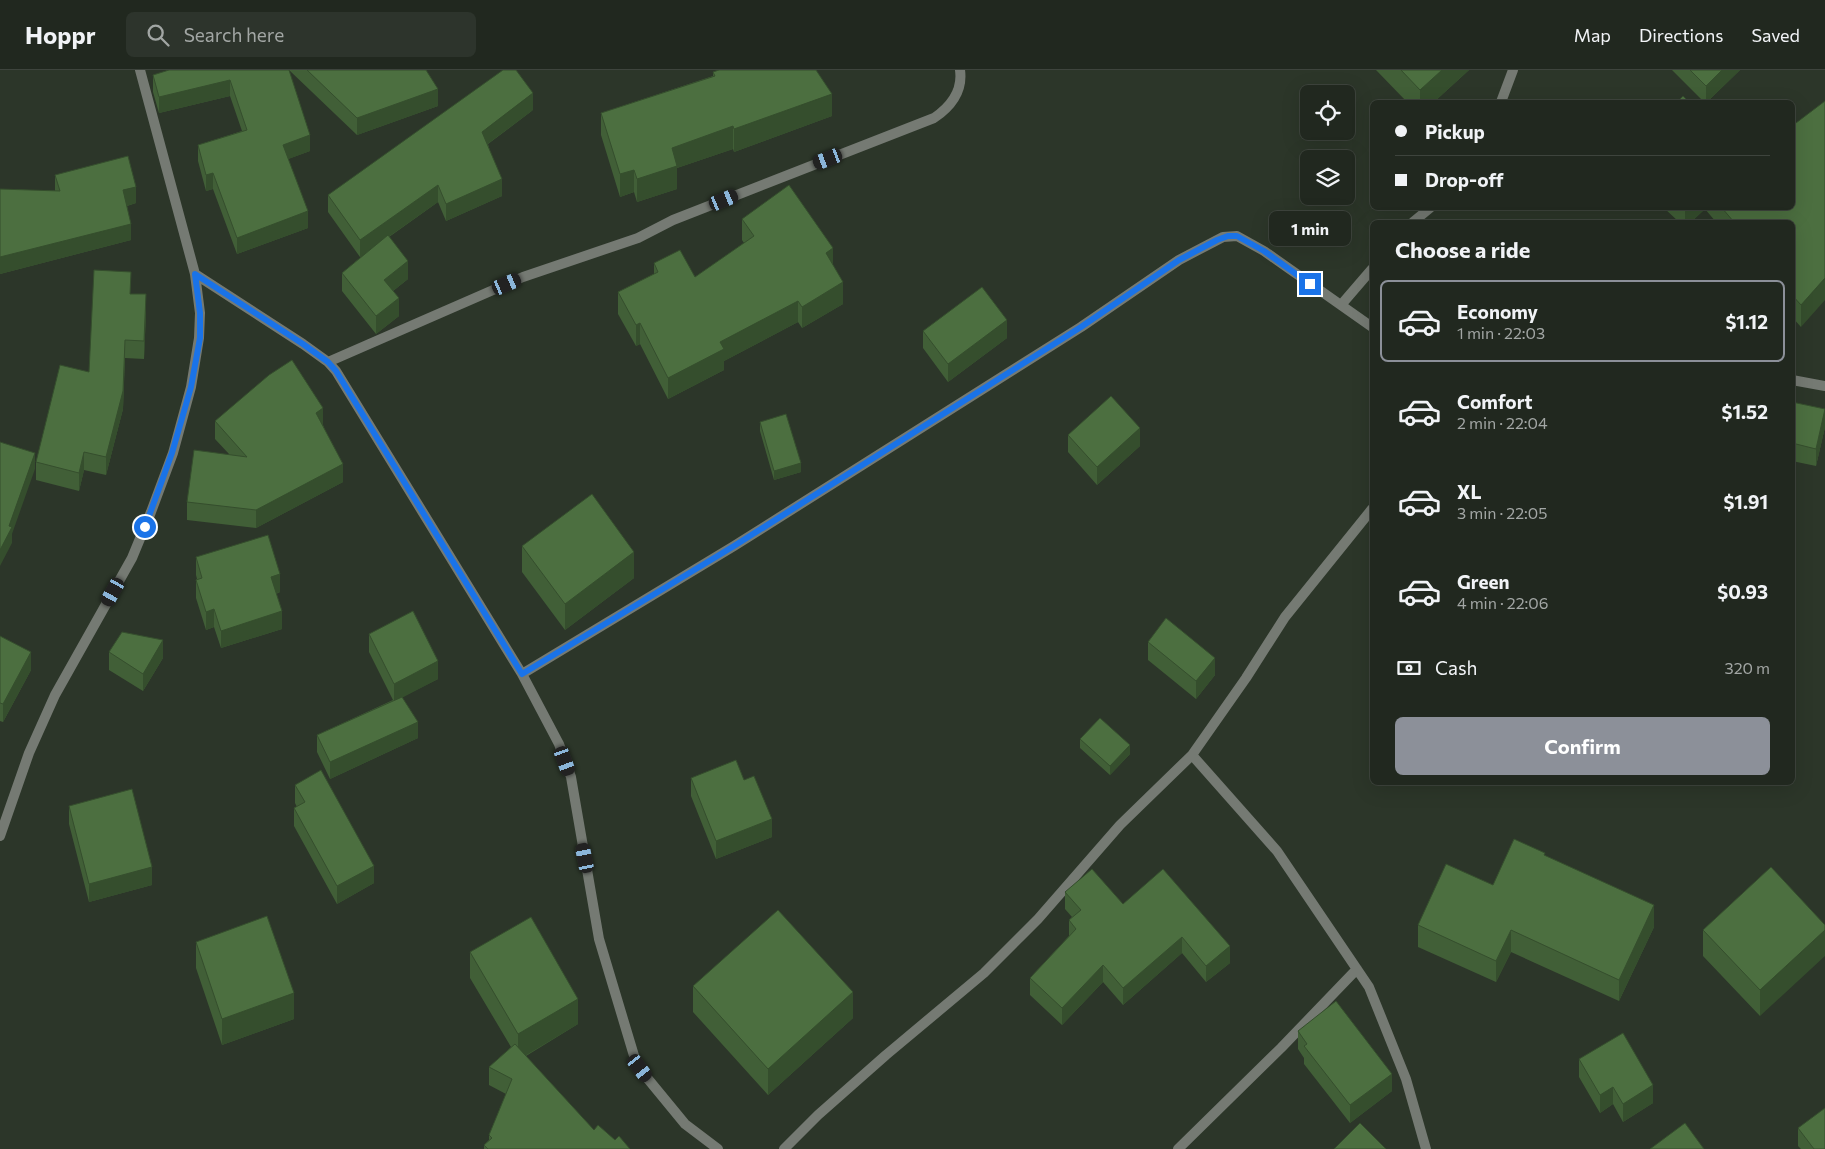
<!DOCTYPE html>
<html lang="en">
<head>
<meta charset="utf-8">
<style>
  :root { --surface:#21281f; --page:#2d342c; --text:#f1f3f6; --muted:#a2a6a4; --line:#3e443d; --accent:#8c9099 }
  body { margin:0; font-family:Commissioner,sans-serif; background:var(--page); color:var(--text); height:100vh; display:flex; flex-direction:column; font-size:19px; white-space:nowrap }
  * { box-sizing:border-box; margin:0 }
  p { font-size:16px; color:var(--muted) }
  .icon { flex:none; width:28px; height:28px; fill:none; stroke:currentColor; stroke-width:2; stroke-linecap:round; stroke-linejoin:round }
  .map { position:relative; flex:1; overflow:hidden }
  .details { position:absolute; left:1370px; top:150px; width:425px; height:565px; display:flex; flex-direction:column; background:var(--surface); border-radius:8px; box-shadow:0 5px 20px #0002,0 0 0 1px var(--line) }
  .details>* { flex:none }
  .hud { position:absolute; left:1370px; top:30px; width:425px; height:110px; border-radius:8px; box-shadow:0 5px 20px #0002,0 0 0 1px var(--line); display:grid; align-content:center; height:110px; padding:0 25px; background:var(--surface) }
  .controls { position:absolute; left:1300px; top:15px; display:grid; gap:10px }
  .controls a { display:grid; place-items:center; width:55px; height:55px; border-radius:8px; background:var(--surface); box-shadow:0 5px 20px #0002,0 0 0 1px var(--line); font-size:25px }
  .end { position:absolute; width:22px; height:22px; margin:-11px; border:6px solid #1a73e8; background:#fff; box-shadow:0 0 0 2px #fff }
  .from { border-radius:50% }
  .bubble { position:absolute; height:35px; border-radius:8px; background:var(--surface); box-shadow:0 5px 20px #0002,0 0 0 1px var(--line); font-size:16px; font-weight:700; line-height:35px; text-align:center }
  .car { position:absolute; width:15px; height:30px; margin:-15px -8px; border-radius:6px; box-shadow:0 0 4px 1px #0007; background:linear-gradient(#222 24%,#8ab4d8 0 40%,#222 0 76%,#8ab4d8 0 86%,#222 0) }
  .hud b { display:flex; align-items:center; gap:18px; height:48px; font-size:19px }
  .hud b+b { border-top:1px solid var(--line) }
  .hud i { width:12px; height:12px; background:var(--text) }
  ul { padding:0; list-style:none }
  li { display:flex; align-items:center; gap:15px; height:82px; margin:0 10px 8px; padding:0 15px; border:2px solid transparent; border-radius:8px }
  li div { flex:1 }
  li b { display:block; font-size:19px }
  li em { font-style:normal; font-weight:700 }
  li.on { border-color:var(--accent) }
  li>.icon { width:45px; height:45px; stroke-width:1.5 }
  h2 { padding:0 25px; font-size:22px; line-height:60px }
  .pay { display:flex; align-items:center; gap:12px; height:55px; padding:0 25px; font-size:19px }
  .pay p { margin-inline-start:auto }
  .primary-button { display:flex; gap:10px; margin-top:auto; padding:10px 25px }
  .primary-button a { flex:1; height:58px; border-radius:8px; background:var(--accent); color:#fff; font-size:20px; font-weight:700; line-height:58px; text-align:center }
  header { display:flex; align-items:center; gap:30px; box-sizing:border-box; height:70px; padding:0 25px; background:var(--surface); border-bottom:1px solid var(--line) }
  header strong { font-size:24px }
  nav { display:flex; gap:28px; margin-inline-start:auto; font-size:18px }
  .search { width:350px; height:45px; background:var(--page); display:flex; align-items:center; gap:12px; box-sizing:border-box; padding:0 18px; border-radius:8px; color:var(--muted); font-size:19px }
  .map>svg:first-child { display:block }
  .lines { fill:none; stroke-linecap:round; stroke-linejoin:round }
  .street { stroke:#757a73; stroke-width:10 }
  .wall { fill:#415f37 }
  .shaded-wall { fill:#354e2d }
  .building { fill:#4c6f40; stroke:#354e2d }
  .route { stroke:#1a73e8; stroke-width:6 }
</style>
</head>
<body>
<header>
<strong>Hoppr</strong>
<div class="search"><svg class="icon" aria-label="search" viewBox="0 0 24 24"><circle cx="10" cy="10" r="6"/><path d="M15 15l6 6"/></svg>Search here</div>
<nav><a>Map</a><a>Directions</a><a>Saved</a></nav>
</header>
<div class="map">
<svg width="1825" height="1079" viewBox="0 0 1825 1079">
  <rect width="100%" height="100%" fill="#2c3629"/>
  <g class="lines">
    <path class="street" d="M1501,32L1513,0
      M1413,152L1430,138
      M195,204L303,274L328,292L336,301L522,604L559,674L571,707L599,869L635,989L648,1009L685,1054L718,1079
      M1341,235L1372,199
      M328,292L523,207L638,168L673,150L934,48C950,37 963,21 960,0
      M1792,310L1825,316
      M522,604L734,476L1081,257L1179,190L1223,167L1237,166L1264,181L1372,257
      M1192,685L1277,781L1369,917L1406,1009L1426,1079
      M0,766L29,683L55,625L132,488L151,442L173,383L191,317L199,268L200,243L195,204L140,0
      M784,1079L818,1045L886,985L984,903L1038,849L1120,755L1192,685L1246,608L1285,547L1372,439
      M1178,1079L1281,978L1357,899"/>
  </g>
  <path class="wall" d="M289,0L310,81L288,89L308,158L237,184L213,119L206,121L198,91V75L242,61L230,26L159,43L153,22V5Z
    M289,0H426L438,36L357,65Z
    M1376,0H1469L1434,32H1407Z
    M1672,0H1740L1707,32H1704Z
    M713,2L832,46L734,82L733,79L677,98V119L637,132L634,122L620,127L601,65V43L713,6Z
    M1825,31L1801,257L1792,247V152H1716L1705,139L1691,152H1679L1664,138H1792Z
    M533,40L488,74L502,126L446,151L438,132L389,167L408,209L393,221L399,246L376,264L342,221V203L368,181L360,187L328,142V125Z
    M55,105L136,133L127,136L131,170L0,204V119L55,121Z
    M742,149L833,196L843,234L802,258L798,252L724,291V300L668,329L640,274L636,276L618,244V222L654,204V193L695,207L744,173L742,170Z
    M130,224L146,242L144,289L125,288L123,339L106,405L84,400L79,421L36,410V392L89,302Z
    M923,261L1007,268L948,312L923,278Z
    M1792,332L1825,357L1816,396L1792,391Z
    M215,351L323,355L343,412L256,458L187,450V432L229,384L215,369Z
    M760,352L801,402L774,410L760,361Z
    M1068,365L1140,376L1097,415L1068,382Z
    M522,476L634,508L565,560L522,502Z
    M196,487L280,522L276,524L282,559L221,578L214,557L206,560L196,528V510L197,509L196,505Z
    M369,564L438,609L402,627L418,668L330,709L317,682V665L393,630L369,582Z
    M0,566L31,600L3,652L0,651Z
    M1148,572L1215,605L1196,629L1148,590Z
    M109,582L163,588L143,621L109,600Z
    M1080,669L1130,684L1110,705L1080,678Z
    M691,708L744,710L772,767L716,789L691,726Z
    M295,715L374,813L337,834L294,756V738L297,737L295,733Z
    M69,736L152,815L89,832L69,754Z
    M1545,786L1654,857L1619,931L1511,882L1496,912L1418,877V855L1493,815Z
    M1771,797L1760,946L1703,886V860Z
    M1065,822L1123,834L1230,893L1206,912L1182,883L1123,935L1103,912L1062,955L1030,925V908L1069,866V850L1072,847L1065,839Z
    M196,872L294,949L222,975L196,898Z
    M470,882L578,954L526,986L594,1060L615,1070L630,1079H484V1075L489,1070V1065L506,1024L489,1015V997L511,977L470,908Z
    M693,916L853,948L768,1025L693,942Z
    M1298,961L1392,1021L1350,1053L1304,994V988L1298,979Z
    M1579,989L1653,1033L1623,1052L1613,1034L1600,1043L1579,1007Z
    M1798,1058L1825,1079H1801L1798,1076Z"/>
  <path class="shaded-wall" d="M1442,0H1469L1434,32H1420V20Z
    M1722,0H1740L1707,32H1706V16Z
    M230,10V26L159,43V27Z
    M438,19V36L357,65V48Z
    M533,23V40L482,78V62Z
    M832,24V46L734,82V59Z
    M733,56V79L677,98V119L637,132V109L672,78Z
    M310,65V81L283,91V75Z
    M634,100V122L620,127V104Z
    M213,103V119L206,121V105Z
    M502,109V126L446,151V134Z
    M438,115V132L360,187V170Z
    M136,117V133L123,137V120Z
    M1685,138H1705V139L1691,152H1685Z
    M308,141V158L237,184V168Z
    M131,154V170L0,204V187Z
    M833,178V199L826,183Z
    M408,191V209L384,228V210Z
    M1825,208V230L1801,257V235Z
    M843,212V234L802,258V237Z
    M146,224V242L144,289V271Z
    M399,228V246L376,264V246Z
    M798,231V252L724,291V300L668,329V308L720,272Z
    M1007,250V268L948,312V294Z
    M640,253V274L636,276V255Z
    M125,270L123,339L106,405V387Z
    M323,338V356L316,343Z
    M1825,339V357L1816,396V379Z
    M1140,358V376L1097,415V397Z
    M84,382V400L79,421V403Z
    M35,383V399L12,464V473L0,496V480L9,456Z
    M801,393V402L774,410V401Z
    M343,394V412L256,458V440Z
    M634,482V508L565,560V534Z
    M280,504V522L271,525V507Z
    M214,539V557L206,560V542Z
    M282,541V559L221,578V561Z
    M163,570V588L143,621V604Z
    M31,582V600L3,652V634Z
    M1215,588V605L1196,629V611Z
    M438,591V609L394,632V614Z
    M418,652V668L330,709V692Z
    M1130,675V684L1110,705V696Z
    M772,749V767L716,789V771Z
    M374,796V813L337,834V816Z
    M152,797V815L89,832V814Z
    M1654,835V857L1619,931V910Z
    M1511,860V882L1496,912V891Z
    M1825,860V886L1760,946V920Z
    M1182,867V883L1123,935V918Z
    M1230,876V893L1206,912V896Z
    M1103,895V912L1062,955V938Z
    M853,922V948L768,1025V999Z
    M294,923V949L222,975V949Z
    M578,929V954L518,990V964Z
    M1392,1004V1021L1350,1053V1035Z
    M1653,1015V1033L1623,1052V1034Z
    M1613,1017V1034L1600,1043V1025Z"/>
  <path class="building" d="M169,0H289L310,65L283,75L308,141L237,168L213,103L206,105L198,75L247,60L230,10L159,27L153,5Z
    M307,0H426L438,19L357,48Z
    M503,0H516L533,23L482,62L502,109L446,134L438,115L360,170L328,125Z
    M719,0H816L832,24L734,59L733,56L672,78L677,96L637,109L634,100L620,104L601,43L715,6L713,2Z
    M1401,0H1442L1420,20Z
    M1690,0H1722L1706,16Z
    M1683,26L1689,32H1677Z
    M1825,31V208L1801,235L1792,225V152H1734L1722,138H1792V56Z
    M128,86L136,117L123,120L131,154L0,187V119L60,121L55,105Z
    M789,115L833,178L826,183L843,212L802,237L798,231L720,272L724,279L668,308L640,253L636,255L618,222L658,202L654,193L680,180L695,207L754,166L742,149Z
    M388,165L408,191L384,210L399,228L376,246L342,203Z
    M94,200L131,202L130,224H146L144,271L125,270L123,321L106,387L84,382L79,403L36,392L60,295L89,302Z
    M982,217L1007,250L948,294L923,261Z
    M292,290L323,338L316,343L343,394L256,440L187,432L194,380L247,387L215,351L269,305Z
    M1111,326L1140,358L1097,397L1068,365Z
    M1792,332L1825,339L1816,379L1792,373Z
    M786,344L801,393L774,401L760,352Z
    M0,372L35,383L9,456L12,457L0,480Z
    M592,424L634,482L565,534L522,476Z
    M268,465L280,504L271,507L282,541L221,561L214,539L206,542L196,510L202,508L196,487Z
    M413,541L438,591L394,614L369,564Z
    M1166,548L1215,588L1196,611L1148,572Z
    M122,562L163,570L143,604L109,582Z
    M0,566L31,582L3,634L0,633Z
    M402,627L418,652L330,692L317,665Z
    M1100,648L1130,675L1110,696L1080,669Z
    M736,690L744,710L754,706L772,749L716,771L691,708Z
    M321,700L374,796L337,816L294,738L305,732L295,715Z
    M132,719L152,797L89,814L69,736Z
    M1514,769L1545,783L1544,785L1654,835L1619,910L1511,860L1496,891L1418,855L1446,794L1493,815Z
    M1771,797L1825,855V860L1760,920L1703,860Z
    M1092,799L1123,834L1163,799L1230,876L1206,896L1182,867L1123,918L1103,895L1062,938L1030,908L1076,859L1069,850L1081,840L1065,822Z
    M778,840L853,922L768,999L693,916Z
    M267,846L294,923L222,949L196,872Z
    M531,847L578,929L518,964L470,882Z
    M1336,931L1392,1004L1350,1035L1304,976L1307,974L1298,961Z
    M1623,963L1653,1015L1623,1034L1613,1017L1600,1025L1579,989Z
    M515,974L594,1060L598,1055L615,1070L619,1066L630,1079H488L484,1075L492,1068L489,1065L512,1009L489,997Z
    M1825,1038V1079H1814L1798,1058Z
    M1360,1053L1386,1079H1334Z
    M1685,1053L1704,1079H1650Z"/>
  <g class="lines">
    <path class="route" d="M145,457L172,383L191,317L200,268V243L195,204L303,274L328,292L336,301L522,604L734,476L1081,257L1179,190L1217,170L1228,166H1237L1264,181L1310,214"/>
  </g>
</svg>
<div class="controls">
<a><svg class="icon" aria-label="locate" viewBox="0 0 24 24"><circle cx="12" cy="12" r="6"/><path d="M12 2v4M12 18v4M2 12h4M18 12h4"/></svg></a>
<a><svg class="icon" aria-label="layers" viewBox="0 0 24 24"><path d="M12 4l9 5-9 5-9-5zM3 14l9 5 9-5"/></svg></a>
</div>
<i class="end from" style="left:145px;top:457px"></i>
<i class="end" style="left:1310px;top:214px"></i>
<div class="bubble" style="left:1269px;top:141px;width:82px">1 min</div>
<i class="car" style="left:828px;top:89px;rotate:249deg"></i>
<i class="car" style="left:724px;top:130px;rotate:68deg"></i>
<i class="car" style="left:507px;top:214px;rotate:67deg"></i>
<i class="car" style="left:113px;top:522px;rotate:209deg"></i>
<i class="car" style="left:565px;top:691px;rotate:160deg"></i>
<i class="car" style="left:585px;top:788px;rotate:349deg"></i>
<i class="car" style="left:640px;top:998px;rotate:143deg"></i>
<div class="hud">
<b><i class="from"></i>Pickup</b>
<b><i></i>Drop-off</b>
</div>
<section class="details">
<h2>Choose a ride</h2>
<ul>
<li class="on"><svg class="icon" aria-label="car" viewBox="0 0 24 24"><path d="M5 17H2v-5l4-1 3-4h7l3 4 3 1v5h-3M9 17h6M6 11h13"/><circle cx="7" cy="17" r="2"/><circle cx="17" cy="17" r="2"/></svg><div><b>Economy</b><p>1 min · 22:03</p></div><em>$1.12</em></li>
<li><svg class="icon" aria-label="car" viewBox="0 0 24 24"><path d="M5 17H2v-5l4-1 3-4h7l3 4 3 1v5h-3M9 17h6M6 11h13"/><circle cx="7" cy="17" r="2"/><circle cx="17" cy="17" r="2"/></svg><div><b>Comfort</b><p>2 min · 22:04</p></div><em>$1.52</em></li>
<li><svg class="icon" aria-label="car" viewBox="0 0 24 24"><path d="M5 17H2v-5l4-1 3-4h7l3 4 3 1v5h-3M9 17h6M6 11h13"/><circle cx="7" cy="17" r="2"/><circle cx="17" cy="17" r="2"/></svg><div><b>XL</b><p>3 min · 22:05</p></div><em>$1.91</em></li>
<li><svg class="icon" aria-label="car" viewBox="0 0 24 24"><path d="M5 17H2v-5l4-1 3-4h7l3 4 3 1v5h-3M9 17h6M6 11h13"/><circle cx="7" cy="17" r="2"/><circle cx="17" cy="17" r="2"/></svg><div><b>Green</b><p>4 min · 22:06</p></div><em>$0.93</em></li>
</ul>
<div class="pay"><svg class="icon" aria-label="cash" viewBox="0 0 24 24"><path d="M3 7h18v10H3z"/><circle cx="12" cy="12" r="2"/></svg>Cash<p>320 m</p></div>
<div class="primary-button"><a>Confirm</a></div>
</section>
</div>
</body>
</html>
